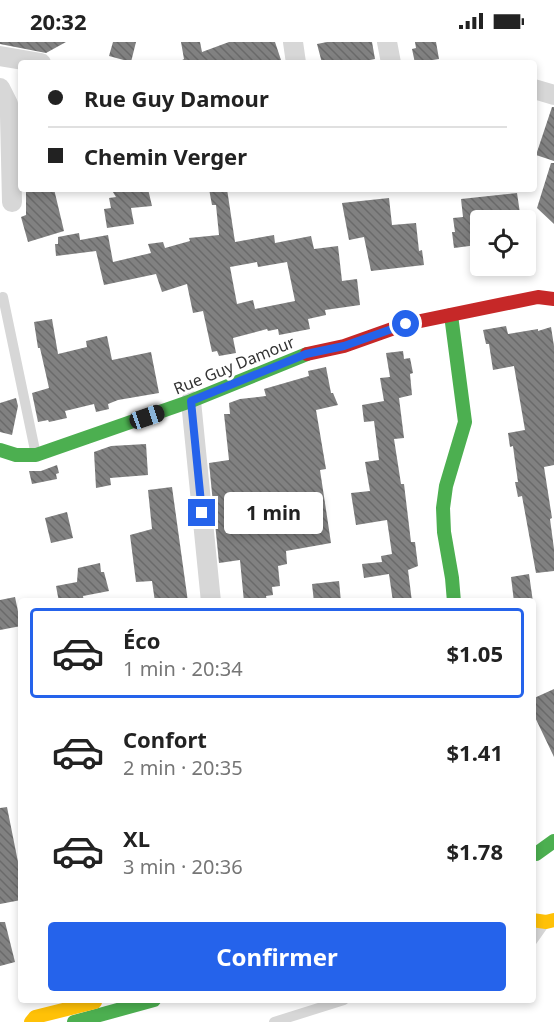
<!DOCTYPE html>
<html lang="fr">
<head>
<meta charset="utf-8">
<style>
  :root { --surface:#fff; --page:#f6f6f6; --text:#222; --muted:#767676; --line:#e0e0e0; --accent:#2563eb }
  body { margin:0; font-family:"Noto Sans",sans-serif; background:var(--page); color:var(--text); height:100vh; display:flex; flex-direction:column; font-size:22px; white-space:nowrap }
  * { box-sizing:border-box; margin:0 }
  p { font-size:20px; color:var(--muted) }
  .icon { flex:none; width:33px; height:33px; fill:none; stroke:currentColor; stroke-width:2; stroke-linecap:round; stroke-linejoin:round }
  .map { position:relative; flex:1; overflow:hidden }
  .sheet { position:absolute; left:18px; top:556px; width:518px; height:405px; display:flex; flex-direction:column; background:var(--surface); border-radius:6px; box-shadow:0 3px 9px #0003 }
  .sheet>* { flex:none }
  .banner { position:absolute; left:18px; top:18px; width:519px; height:132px; border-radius:6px; box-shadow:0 3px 9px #0003; display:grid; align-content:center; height:132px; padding:0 30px; background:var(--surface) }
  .buttons { position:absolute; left:470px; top:168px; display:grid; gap:12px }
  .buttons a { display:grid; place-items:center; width:66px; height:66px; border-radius:6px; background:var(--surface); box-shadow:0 3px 9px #0003; font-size:30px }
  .end { position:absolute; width:27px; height:27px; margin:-14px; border:8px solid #2563eb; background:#fff; box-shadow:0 0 0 3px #fff }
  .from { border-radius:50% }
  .bubble { position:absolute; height:42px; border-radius:6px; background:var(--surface); box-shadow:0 3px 9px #0003; font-size:20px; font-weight:700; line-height:42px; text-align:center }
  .car { position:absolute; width:18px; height:36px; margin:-18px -9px; border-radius:8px; box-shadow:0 0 4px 2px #0007; background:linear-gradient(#222 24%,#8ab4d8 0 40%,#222 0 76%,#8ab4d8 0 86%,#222 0) }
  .banner b { display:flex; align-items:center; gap:21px; height:57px; font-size:22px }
  .banner b+b { border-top:2px solid var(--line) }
  .banner i { width:15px; height:15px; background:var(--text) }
  ul { padding:10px 0 0; list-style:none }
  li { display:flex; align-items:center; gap:18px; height:90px; margin:0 12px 9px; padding:0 18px; border:3px solid transparent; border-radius:6px }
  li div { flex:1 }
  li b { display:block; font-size:22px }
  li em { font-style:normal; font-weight:700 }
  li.active { border-color:var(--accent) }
  li>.icon { width:54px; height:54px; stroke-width:1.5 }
  .cta { display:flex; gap:12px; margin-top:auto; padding:12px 30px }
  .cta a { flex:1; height:69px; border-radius:6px; background:var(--accent); color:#fff; font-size:24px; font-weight:700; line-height:69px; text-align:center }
  .status { display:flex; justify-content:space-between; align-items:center; height:42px; padding:0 30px; background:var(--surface); direction:ltr }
  .status svg { height:16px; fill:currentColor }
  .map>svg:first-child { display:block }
  .building { fill:url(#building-back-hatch); fill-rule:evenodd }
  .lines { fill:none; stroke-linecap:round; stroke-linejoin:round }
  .lane { stroke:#d7d7d7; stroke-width:10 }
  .street { stroke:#d7d7d7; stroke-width:20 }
  .fast { stroke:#4caf50; stroke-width:14 }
  .slow { stroke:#ffc107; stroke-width:14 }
  .jam { stroke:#c62828; stroke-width:14 }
  .route { stroke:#2563eb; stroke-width:8 }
  .labels { text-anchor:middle; stroke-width:6; stroke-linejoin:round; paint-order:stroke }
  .street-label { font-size:16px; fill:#333; stroke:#fff }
</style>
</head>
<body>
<div class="status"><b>20:32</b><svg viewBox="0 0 49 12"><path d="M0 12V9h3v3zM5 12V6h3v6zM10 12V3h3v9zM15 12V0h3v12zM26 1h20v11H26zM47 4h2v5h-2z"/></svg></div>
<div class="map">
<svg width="554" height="980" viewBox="0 0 554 980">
  <defs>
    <pattern id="building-back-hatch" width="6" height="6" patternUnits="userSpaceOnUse" patternTransform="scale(1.5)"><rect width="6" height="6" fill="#818181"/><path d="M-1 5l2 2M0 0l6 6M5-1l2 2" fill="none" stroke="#6a6a6a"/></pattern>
  </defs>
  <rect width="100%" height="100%" fill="#fff"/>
  <path class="building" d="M0,0H66L46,11L0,2Z
    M113,0H136L131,20L109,14Z
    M181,0H200L202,10L229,0H275L282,21H177L184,17Z
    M327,0H372L375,17L356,21H322L317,2Z
    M415,0H436L439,17L415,21L412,7L416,6Z
    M552,65H554V119L536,113Z
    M551,121H554V182L537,166Z
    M26,147H54L64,189L28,200L21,175L26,173Z
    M111,147H148L152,164L131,166L134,182L107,186L104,167L111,166L109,156L116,155Z
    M209,147H227L235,200L274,193L275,201L311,194L314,207L338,204L342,239L357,237L360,263L325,268L326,273L308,277L310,287L279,293L278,287L268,289L267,287L233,296L236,311L219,314L217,309L212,310L203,269L193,271L187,242L162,250L156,232L104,243L96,209L56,214L55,202H58V195L79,191L80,198L108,193L113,220L151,211L148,202L163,200L165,206L190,199L189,196L219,193L216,163H212ZM257,220L258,225L287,220L295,259L255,267L253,258L237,262L230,225Z
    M517,151L521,178H473L477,203L454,206L452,190H455L453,176L463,175L461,157Z
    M389,156L392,183L416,181L419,209L422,208L424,223L371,229L364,195L349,198L342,161Z
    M52,277L58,312L87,305L86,299L107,294L112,318L151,310L159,351L118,358L108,362L109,367L96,370L94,362L65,369L67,376L49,380L48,378L38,380L32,351L49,346L40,306H38L34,280Z
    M506,284L508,292L538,287V289L551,285L554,304V423L544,425L552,476L550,477L554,507V529L536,531L522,454L518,455L515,440H518L515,419L513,404L510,405L508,391L525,388L514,324L493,328L489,302H486L483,288Z
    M403,309L404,317L410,316L413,331L410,332L412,353L399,356L404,396L394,397L401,442H404L411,500H415L418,524L408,528L412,560H393L389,532L364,536L362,522L382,520L381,514L392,512L387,478L356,483L351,451L370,449L365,420L379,418L374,379L364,380L362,363L384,359L380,336L390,335L386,311Z
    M326,325L331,351H333L338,363L316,368L326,427L320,428L331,501L286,509L287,522L278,524L280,544L272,545L273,553L266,554L267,560H244L240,518L219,521L209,421L229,418L224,372H230L229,361L240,357L266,354L264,347L309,334L308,329Z
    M16,356L18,364L12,393L0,390V361Z
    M146,402L148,433L110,436L111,443L96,446L94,410L111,404Z
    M57,423L59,431L56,432L57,437L32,442L29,429H41Z
    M172,445L188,560H155L152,539L136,540L130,493L152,487L148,448Z
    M67,470L73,496L51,501L45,476Z
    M100,521L101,530H104L109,549L83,554L84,560H59L56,544L77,540L78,526Z
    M529,532L533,560H514L511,535Z
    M339,539L341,560H314L312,542Z
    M15,555L21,584L0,588V558Z
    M554,647V715L532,669V657Z
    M7,765L21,835V858L0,862V766Z
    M0,880H5L15,920L0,924Z"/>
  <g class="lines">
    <path class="lane" d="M3,255L36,413
      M532,899L544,882
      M274,980L344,958"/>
    <path class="street" d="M293,0L296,21
      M387,0L391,21
      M0,14L41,21
      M0,46L8,62L10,74L12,160
      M534,47L554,53
      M191,359L211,560"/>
    <path class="fast" d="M451,273L465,380L446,444L443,466L444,490L452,536L454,560
      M0,408L16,413H36L191,359L307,312
      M536,812L554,799
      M74,980L154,958"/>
    <path class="slow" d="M532,878L546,880L554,878
      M31,980L35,975L95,960"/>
    <path class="jam" d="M307,312L344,304L406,282L538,255L554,257"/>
  </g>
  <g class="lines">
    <path class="route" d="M202,471L191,359L306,312L344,304L406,282"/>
  </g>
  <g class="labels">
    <g class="street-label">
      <text transform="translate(234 323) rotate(-22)" y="6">Rue Guy Damour</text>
    </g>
  </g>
</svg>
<div class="buttons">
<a><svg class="icon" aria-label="locate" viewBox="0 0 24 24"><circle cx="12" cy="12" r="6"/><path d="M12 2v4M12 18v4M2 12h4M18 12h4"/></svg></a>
</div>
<i class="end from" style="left:406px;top:282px"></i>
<i class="end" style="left:202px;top:471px"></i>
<div class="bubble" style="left:224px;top:450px;width:99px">1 min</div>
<i class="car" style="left:147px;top:375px;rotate:71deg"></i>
<div class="banner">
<b><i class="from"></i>Rue Guy Damour</b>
<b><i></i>Chemin Verger</b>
</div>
<section class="sheet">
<ul>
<li class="active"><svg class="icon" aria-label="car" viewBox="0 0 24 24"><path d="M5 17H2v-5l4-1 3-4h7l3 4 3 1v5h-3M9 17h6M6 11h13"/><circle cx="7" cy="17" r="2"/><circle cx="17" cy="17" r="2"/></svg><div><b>Éco</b><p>1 min · 20:34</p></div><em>$1.05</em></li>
<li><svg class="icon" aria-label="car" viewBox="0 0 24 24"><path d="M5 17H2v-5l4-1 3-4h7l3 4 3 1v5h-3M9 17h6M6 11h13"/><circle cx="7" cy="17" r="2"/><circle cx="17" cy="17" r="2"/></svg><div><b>Confort</b><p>2 min · 20:35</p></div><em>$1.41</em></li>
<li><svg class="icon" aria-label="car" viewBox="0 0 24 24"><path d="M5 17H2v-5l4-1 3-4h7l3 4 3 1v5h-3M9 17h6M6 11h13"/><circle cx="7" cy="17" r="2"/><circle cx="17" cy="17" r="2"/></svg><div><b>XL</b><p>3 min · 20:36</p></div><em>$1.78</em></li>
</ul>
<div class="cta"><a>Confirmer</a></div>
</section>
</div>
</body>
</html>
